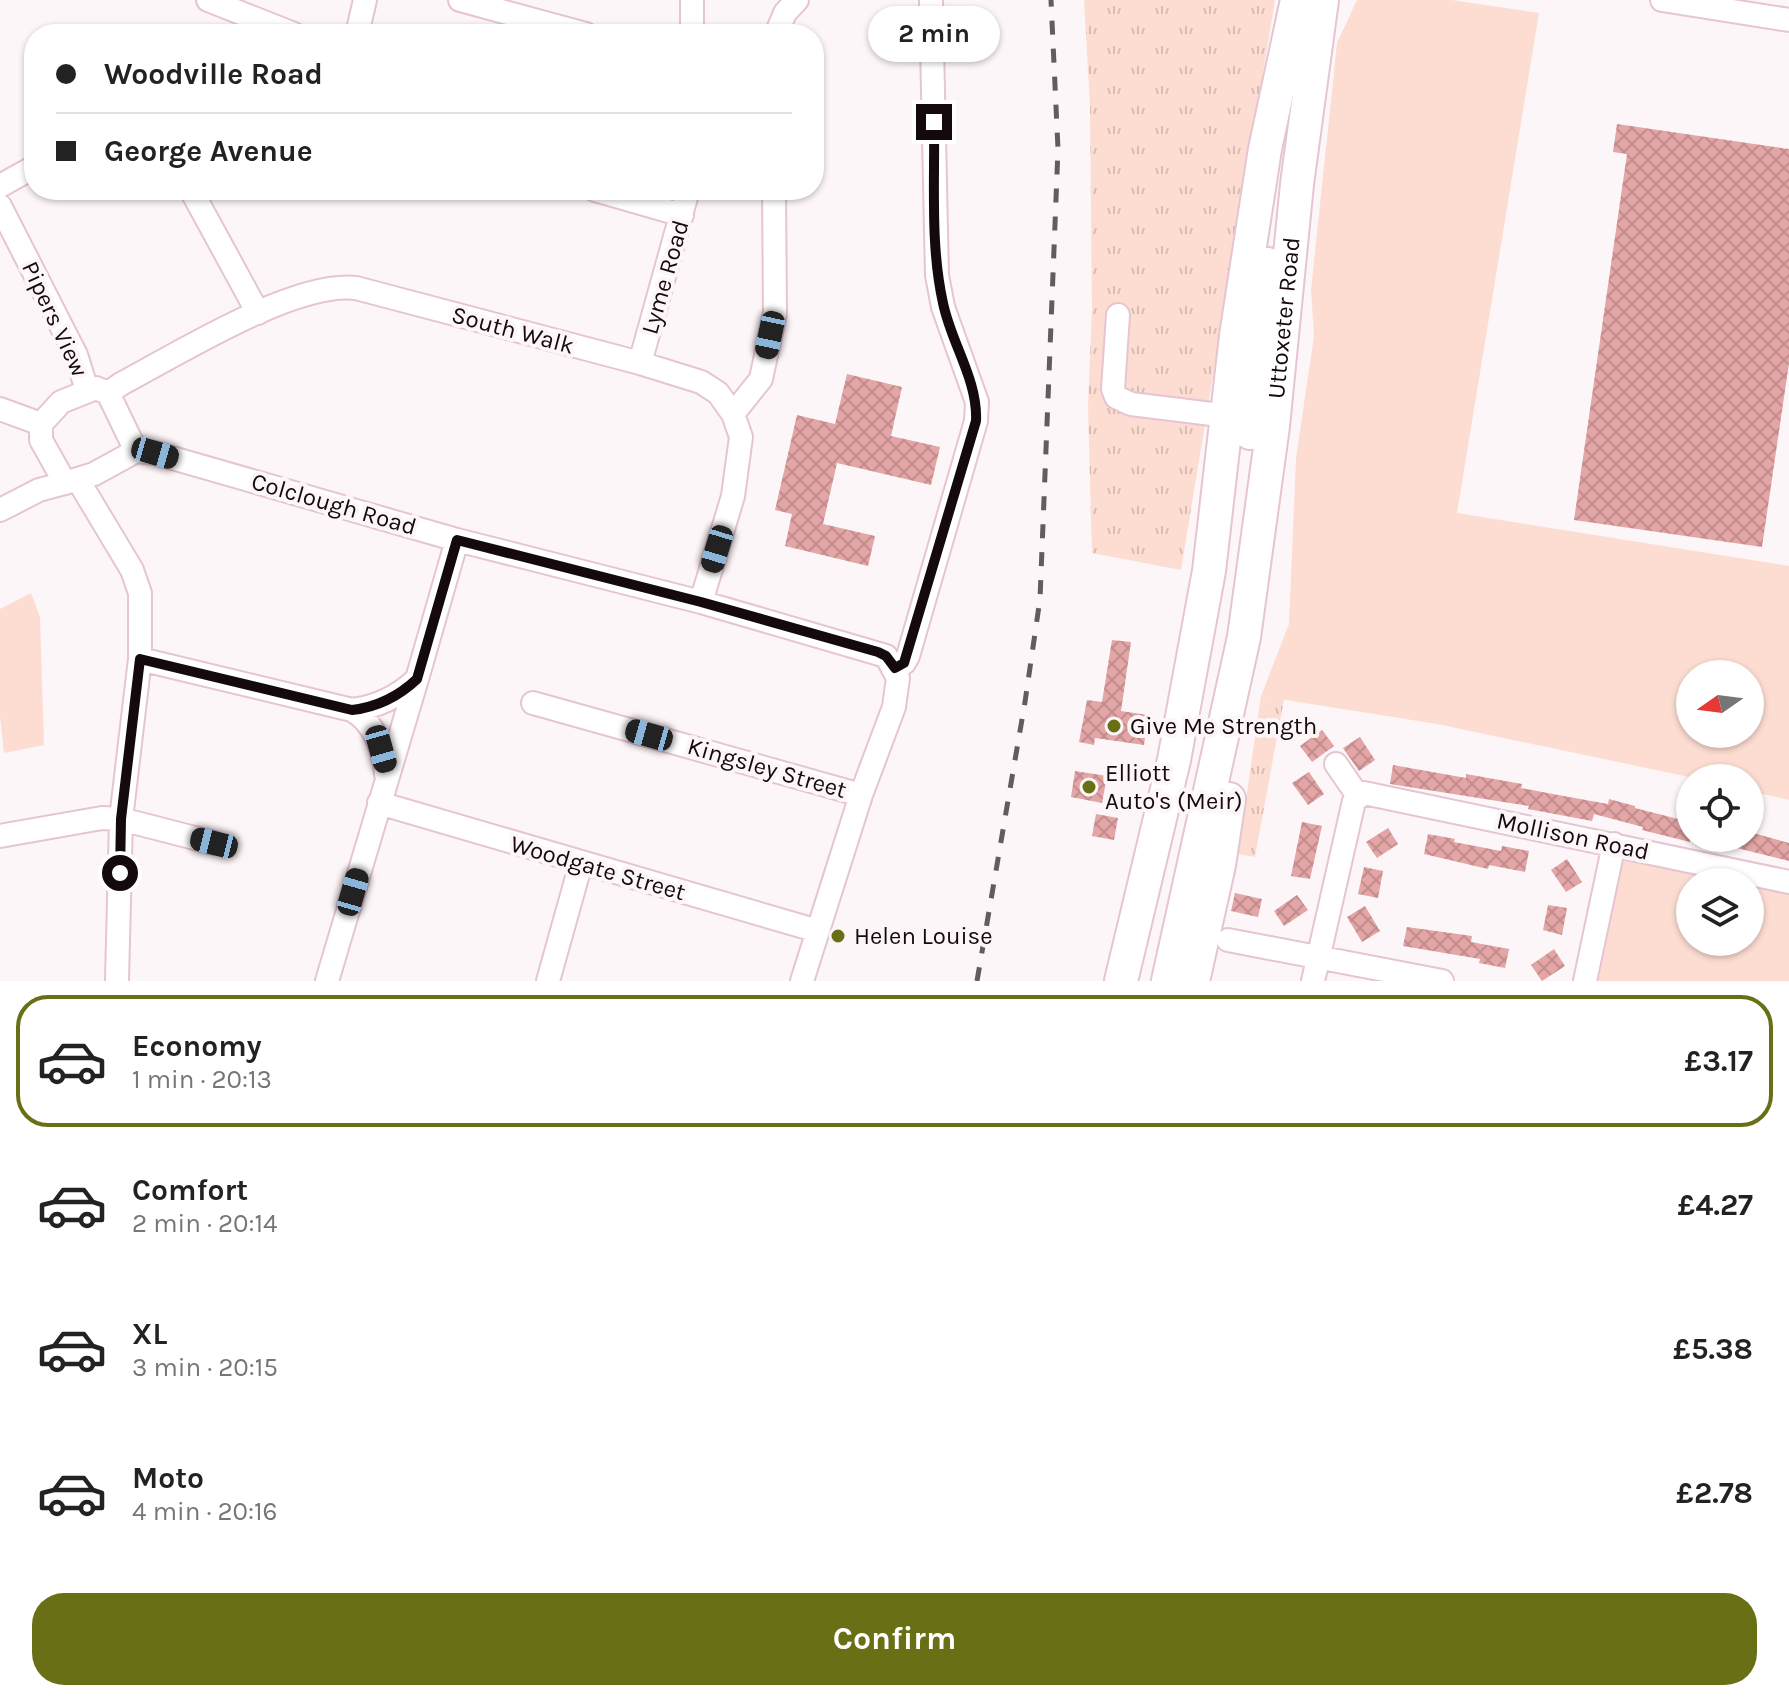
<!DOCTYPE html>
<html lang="en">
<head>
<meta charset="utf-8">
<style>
  :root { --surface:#fff; --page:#f6f6f6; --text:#222; --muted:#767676; --line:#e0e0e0; --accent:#686f15 }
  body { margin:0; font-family:Karla,sans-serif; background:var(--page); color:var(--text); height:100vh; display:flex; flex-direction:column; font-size:30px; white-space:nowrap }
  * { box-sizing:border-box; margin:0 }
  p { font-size:26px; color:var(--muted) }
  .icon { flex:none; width:44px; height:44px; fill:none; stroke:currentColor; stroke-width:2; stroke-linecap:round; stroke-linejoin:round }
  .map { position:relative; height:981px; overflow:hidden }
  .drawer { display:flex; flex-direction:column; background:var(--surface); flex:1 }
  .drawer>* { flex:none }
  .banner { position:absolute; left:24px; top:24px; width:800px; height:176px; border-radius:32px; box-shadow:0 2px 6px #0004; display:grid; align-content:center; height:176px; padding:0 32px; background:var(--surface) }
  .needle { width:52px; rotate:256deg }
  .buttons { position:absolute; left:1676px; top:660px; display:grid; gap:16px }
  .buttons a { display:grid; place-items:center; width:88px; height:88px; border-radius:50%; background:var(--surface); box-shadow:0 2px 6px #0004; font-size:40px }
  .end { position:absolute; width:36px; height:36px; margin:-18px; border:10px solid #140a0e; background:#fff; box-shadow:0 0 0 4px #fff }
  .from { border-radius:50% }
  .bubble { position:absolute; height:56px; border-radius:28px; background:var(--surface); box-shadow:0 2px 6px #0004; font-size:26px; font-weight:700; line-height:56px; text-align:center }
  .car { position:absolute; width:24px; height:48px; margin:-24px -12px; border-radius:10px; box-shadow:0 0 6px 2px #0007; background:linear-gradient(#222 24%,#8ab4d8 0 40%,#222 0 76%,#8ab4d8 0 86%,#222 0) }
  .banner b { display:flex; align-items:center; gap:28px; height:76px; font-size:30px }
  .banner b+b { border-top:2px solid var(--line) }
  .banner i { width:20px; height:20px; background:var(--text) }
  ul { padding:14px 0 0; list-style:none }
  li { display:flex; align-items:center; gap:24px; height:132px; margin:0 16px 12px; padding:0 16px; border:4px solid transparent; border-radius:32px }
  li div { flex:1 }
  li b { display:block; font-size:30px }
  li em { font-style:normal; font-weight:700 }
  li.selected { border-color:var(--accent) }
  li>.icon { width:72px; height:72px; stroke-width:1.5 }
  .action { display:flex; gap:16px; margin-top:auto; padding:16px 32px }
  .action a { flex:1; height:92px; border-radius:32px; background:var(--accent); color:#fff; font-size:32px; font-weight:700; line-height:92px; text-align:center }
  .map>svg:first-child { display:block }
  .grass { fill:url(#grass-tufts) }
  .park { fill:#fdddd1; fill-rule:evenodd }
  .building { fill:url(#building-cross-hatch) }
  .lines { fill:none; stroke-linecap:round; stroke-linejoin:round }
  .minor-casing { stroke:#e6c5d2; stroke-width:26 }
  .highway-casing { stroke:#e6c5d2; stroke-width:36 }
  .minor { stroke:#fff; stroke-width:22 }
  .highway { stroke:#fff; stroke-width:32 }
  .rail { stroke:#645b5f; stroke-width:5; stroke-dasharray:14 14; stroke-linecap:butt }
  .route { stroke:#140a0e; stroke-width:10 }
  .poi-dot { fill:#686f15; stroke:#fdf6f8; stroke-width:3 }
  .labels { text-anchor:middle; stroke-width:8; stroke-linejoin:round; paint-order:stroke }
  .street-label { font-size:24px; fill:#140a0e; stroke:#fdf6f8 }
  .poi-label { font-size:24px; fill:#140a0e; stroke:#fdf6f8; text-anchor:start }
</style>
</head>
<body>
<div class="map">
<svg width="1789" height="981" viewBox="0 0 1789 981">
  <defs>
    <pattern id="grass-tufts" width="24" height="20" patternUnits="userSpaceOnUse" patternTransform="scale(2)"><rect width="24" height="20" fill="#fdddd1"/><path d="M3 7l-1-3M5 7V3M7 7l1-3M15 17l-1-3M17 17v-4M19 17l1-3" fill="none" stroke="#d8bcb2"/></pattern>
    <pattern id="building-cross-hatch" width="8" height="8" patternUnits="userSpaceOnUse" patternTransform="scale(2)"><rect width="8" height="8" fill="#e3a5a6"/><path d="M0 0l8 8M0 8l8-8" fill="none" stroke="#c28d8e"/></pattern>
  </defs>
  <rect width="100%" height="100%" fill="#fdf6f8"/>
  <path class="grass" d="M1084,0H1275L1181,570L1092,553L1088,407L1092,310L1090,106Z
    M1261,696L1284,699L1255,857L1238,854Z"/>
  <path class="park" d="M1357,0H1452L1539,13L1457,513L1789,566V800L1750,791V778H1694L1437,724L1261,696L1289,624L1296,458L1314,336L1311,290L1337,43ZM1750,674V734H1690V674Z
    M31,593L40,617L44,745L4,753L0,717V609Z
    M1629,857L1789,889V981H1595L1618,868ZM1690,882H1750V942H1690Z"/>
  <path class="building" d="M1617,124L1789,149V363L1762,547L1574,520L1627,154L1613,152Z
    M847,374L902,387L891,436L940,447L931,485L837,463L823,524L875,536L868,566L785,546L792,514L775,510L797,415L835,424Z
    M1112,640L1131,642L1121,711L1148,715L1144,745L1095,738L1094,745L1079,742L1087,700L1102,702Z
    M1322,730L1334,746L1312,762L1300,746Z
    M1360,737L1375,760L1359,771L1343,748Z
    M1393,765L1466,778V774L1522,784L1521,788L1558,795L1608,804L1609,799L1635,806V808L1690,822V842L1642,830L1643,827L1594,814L1592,821L1528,809L1529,806L1390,784Z
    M1075,771L1107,776L1102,803L1071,797Z
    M1309,772L1324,794L1308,805L1292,783Z
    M1096,814L1118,818L1114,840L1092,836Z
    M1302,822L1322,826L1310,879L1291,876Z
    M1388,828L1398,844L1377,858L1366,842Z
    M1750,832L1789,843V861L1717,843V838H1750Z
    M1428,834L1455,839L1454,842L1501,851L1502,846L1529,851L1525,872L1489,865L1488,869L1424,854Z
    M1567,859L1582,882L1566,892L1551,870Z
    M1364,867L1383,871L1378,898L1358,894Z
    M1235,893L1262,899L1258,917L1231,911Z
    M1297,895L1308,910L1284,926L1274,911Z
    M1548,905L1567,908L1562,935L1543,930Z
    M1365,906L1380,931L1362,942L1347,917Z
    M1407,927L1472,936L1471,942L1509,949L1505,968L1479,963L1480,959L1403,946Z
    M1554,949L1565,966L1542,981L1531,965Z"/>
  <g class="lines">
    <g class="minor-casing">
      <path id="minor" d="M208,0L294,34
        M460,0L586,34
        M1662,0L1789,20
        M357,34L365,0
        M692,34V0
        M776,34L785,13L797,0
        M0,186L34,167
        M191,190L258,313
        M595,190L682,215
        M0,206L76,355L87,390
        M1118,315L1113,389L1116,397L1131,404L1228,416
        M640,363L688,190
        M96,388L108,393L136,451L94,474L65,483L41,440V424L61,402Z
        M108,393L121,384C178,354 294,281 356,288L640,363L701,382L718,393L733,414L741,437L733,496L701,602
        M0,409L41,424
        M733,414L761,379L775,313L774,190
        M136,451L155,453L457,540L701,602L886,656L898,678L894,707L861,795L802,981
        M78,480L132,570L140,593V659L121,819L117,981
        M0,510L39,490L65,483
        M140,659L352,710C374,722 384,750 386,774
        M895,668L904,663L908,656L976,421L977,402L943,307L937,275L931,0
        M533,703L861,795
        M352,710C378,707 398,697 417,679L457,540
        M1336,764L1358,796
        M379,803L818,931
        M0,836L102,818L121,819L214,843
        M1228,940L1442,981
        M327,981L417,679
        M548,981L581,863
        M1313,981L1354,801L1364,793L1789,882
        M1585,981L1614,844"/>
    </g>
    <g class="highway-casing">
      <g id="highway">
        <path d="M1250,433L1268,264"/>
        <path d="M1121,981L1174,760L1209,571L1236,336L1265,149L1297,0"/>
        <path id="s1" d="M1168,981L1244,637L1273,426L1297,184L1322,0"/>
        <path d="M1193,981L1219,865L1229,799"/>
      </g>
    </g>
    <use href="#minor" class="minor"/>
    <use href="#highway" class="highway"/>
    <path class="rail" d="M977,981L1025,702L1040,599L1058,149L1051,0"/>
  </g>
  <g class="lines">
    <path class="route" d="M120,873L121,819L140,659L352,710C378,707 398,697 417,679L457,540L701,602L878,652L886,656L895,668L904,663L976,421C978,380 951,343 943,303C930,245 935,181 934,122"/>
  </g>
  <g class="poi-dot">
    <circle cx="1114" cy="726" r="8"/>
    <circle cx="1089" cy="787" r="8"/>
    <circle cx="838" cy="936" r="8"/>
  </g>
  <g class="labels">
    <g class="street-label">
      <text transform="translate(665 277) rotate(-74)" y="8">Lyme Road</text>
      <text transform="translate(55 319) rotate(65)" y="8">Pipers View</text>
      <text dy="8" stroke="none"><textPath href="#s1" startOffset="674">Uttoxeter Road</textPath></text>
      <text transform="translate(513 330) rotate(15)" y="8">South Walk</text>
      <text transform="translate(334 504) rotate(16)" y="8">Colclough Road</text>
      <text transform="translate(767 768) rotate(16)" y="8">Kingsley Street</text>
      <text transform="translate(1573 836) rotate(12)" y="8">Mollison Road</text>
      <text transform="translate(598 868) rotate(16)" y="8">Woodgate Street</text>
    </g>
    <g class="poi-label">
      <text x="1130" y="734">Give Me Strength</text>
      <text x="1105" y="781">Elliott<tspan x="1105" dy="28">Auto's (Meir)</tspan></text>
      <text x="854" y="944">Helen Louise</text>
    </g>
  </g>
</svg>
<div class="buttons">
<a><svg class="needle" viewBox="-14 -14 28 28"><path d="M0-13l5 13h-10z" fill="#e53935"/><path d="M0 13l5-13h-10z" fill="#767676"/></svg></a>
<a><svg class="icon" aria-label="locate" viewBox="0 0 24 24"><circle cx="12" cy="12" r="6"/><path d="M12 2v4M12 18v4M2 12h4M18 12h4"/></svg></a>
<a><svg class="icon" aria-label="layers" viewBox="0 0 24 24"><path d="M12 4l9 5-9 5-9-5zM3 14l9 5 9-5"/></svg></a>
</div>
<i class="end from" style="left:120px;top:873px"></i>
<i class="end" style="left:934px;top:122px"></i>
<div class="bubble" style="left:868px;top:6px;width:132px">2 min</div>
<i class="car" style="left:770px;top:335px;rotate:192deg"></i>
<i class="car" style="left:155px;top:453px;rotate:106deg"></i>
<i class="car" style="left:717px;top:549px;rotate:197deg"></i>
<i class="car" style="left:649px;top:735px;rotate:286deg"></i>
<i class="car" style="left:381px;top:749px;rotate:164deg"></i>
<i class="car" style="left:214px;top:843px;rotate:284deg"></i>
<i class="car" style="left:353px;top:892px;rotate:16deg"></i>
<div class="banner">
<b><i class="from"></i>Woodville Road</b>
<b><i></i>George Avenue</b>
</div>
</div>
<section class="drawer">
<ul>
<li class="selected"><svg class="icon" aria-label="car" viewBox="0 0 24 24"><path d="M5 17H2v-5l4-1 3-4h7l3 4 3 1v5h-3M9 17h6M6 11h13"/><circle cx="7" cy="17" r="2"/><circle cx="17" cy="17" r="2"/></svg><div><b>Economy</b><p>1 min · 20:13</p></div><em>£3.17</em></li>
<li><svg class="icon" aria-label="car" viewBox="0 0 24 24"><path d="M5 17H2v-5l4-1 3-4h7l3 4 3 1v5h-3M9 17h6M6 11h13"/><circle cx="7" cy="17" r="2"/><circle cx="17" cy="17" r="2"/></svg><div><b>Comfort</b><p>2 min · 20:14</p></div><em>£4.27</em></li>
<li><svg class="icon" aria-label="car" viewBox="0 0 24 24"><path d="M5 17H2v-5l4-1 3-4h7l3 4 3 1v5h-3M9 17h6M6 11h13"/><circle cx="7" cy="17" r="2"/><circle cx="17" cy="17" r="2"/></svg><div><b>XL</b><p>3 min · 20:15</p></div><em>£5.38</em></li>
<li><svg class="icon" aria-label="car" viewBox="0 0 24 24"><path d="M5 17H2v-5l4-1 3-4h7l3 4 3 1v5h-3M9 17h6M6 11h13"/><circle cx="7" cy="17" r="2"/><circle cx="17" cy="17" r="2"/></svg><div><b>Moto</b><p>4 min · 20:16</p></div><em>£2.78</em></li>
</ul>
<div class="action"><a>Confirm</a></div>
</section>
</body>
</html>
